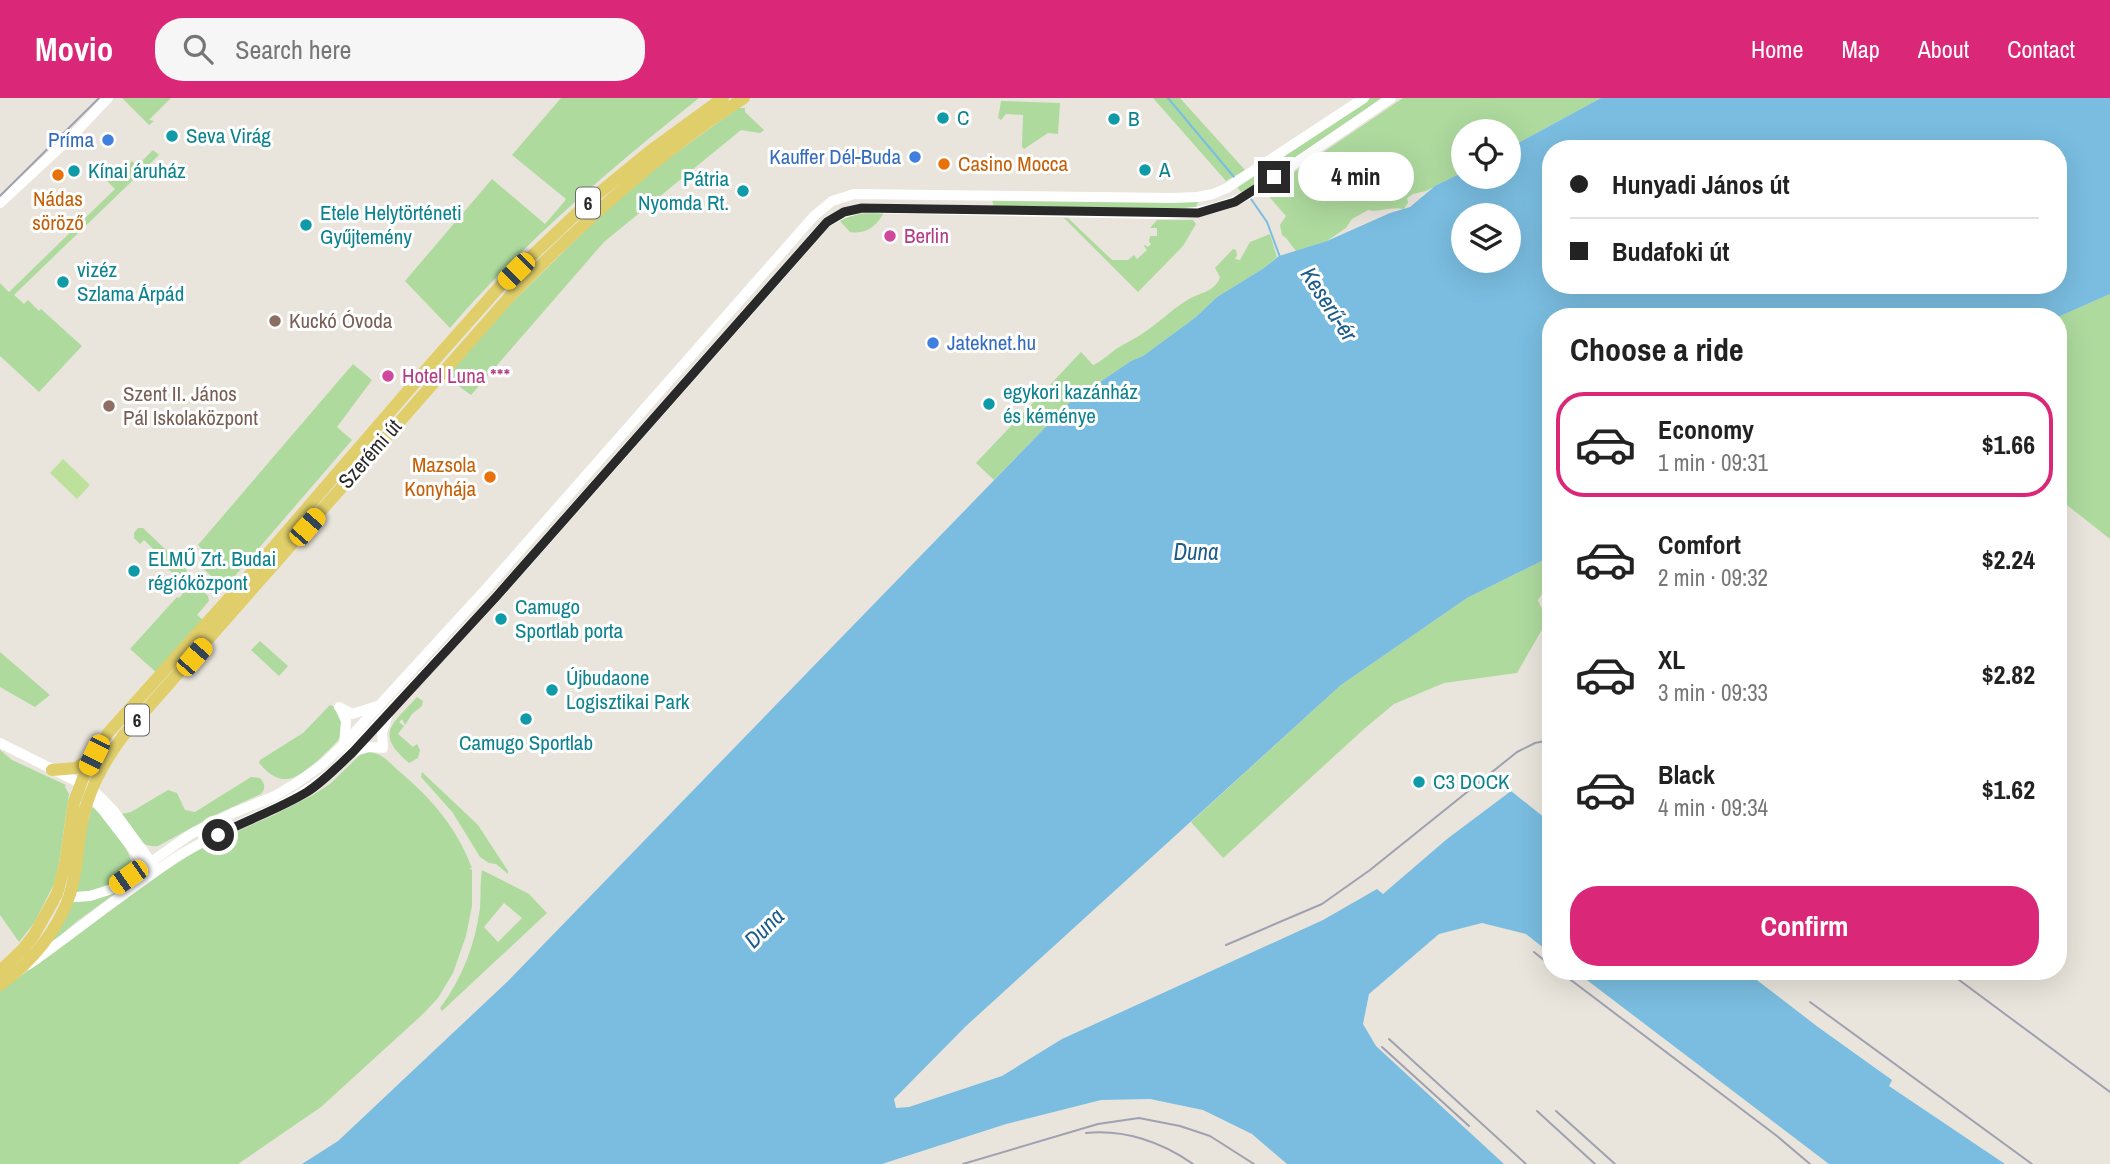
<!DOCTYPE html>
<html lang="en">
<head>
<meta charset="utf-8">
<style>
  :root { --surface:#fff; --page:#f6f6f6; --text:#222; --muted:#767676; --line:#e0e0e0; --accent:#db2777 }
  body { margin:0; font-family:"Archivo Narrow",sans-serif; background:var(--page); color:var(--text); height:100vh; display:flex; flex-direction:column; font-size:26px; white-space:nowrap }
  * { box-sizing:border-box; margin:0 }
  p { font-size:23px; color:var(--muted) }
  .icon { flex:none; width:38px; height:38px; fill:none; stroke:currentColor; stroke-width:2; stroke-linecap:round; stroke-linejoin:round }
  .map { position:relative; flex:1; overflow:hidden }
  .sheet { position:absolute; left:1542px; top:210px; width:525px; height:672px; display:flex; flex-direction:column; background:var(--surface); border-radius:28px; box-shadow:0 7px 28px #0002 }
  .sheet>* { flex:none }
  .guide { position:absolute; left:1542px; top:42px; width:525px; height:154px; border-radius:28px; box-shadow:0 7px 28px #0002; display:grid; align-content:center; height:154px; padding:0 28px; background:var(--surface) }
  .controls { position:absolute; left:1451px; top:21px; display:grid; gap:14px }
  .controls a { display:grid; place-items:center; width:70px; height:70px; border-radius:50%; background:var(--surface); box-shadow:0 7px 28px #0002; font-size:35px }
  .end { position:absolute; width:32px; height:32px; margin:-16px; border:9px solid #292929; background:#fff; box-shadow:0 0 0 4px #fff }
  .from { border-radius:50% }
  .bubble { position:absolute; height:49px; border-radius:24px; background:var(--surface); box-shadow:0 7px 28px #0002; font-size:23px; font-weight:800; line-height:49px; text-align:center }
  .car { position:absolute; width:21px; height:42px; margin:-21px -10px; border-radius:9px; box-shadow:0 0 5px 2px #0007; background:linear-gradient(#f5c518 24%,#345 0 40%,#f5c518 0 76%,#345 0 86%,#f5c518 0) }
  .guide b { display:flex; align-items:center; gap:24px; height:66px; font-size:26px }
  .guide b+b { border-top:2px solid var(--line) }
  .guide i { width:18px; height:18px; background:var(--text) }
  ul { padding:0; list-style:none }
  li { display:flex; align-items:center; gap:21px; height:105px; margin:0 14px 10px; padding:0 14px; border:4px solid transparent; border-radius:28px }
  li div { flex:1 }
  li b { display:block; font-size:26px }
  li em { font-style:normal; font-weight:800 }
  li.selected { border-color:var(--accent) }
  li>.icon { width:63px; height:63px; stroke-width:1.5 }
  h2 { padding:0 28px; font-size:32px; line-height:84px }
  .action { display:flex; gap:14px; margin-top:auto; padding:14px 28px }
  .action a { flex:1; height:80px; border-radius:28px; background:var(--accent); color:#fff; font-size:28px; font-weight:800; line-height:80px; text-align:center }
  header { display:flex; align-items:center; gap:42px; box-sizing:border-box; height:98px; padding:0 35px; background:var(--accent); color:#fff }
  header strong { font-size:33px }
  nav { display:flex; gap:38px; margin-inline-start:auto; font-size:24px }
  .search { width:490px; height:63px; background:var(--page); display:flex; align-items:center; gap:18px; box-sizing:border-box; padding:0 24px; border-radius:28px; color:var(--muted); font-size:26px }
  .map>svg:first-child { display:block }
  .green { fill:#aeda9e; fill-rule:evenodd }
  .pitch { fill:#bde09b }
  .water { fill:#7abde0; fill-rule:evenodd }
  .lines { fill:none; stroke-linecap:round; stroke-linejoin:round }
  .stream { stroke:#7abde0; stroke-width:2 }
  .secondary { stroke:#fff; stroke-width:10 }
  .primary { stroke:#e0ce6a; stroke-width:12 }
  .tram { stroke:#9fa1b1; stroke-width:2 }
  .rail { stroke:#9fa1b1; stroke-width:2 }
  .route { stroke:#292929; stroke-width:9 }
  .culture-dot { fill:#0f9aa8; stroke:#fff; stroke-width:2.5 }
  .shop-dot { fill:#3f7fe0; stroke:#fff; stroke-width:2.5 }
  .food-dot { fill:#e8710a; stroke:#fff; stroke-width:2.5 }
  .hotel-dot { fill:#d1479c; stroke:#fff; stroke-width:2.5 }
  .education-dot { fill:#8d6e63; stroke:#fff; stroke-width:2.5 }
  .labels { text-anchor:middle; stroke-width:6; stroke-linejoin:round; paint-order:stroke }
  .shield { fill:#fff; stroke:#696969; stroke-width:2 }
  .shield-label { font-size:19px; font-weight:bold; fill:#292929 }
  .culture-label { font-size:21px; fill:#0d838f; stroke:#fff; text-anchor:start }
  .shop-label { font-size:21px; fill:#366cbe; stroke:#fff; text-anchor:end }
  .food-label { font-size:21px; fill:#c56008; stroke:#fff; text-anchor:start }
  .hotel-label { font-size:21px; fill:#b23c85; stroke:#fff; text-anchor:start }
  .education-label { font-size:21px; fill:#785e54; stroke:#fff; text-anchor:start }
  .street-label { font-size:21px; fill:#292929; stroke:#fff }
  .water-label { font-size:23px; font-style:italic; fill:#1c5b8a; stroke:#fff }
</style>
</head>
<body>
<header>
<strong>Movio</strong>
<div class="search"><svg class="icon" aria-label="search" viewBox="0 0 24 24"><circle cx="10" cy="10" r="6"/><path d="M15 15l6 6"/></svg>Search here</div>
<nav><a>Home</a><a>Map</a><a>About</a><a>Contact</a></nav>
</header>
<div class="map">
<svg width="2110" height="1066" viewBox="0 0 2110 1066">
  <rect width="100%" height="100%" fill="#e9e5dc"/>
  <path class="green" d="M122,0H171L149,22L154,23L149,27Z
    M561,0H699C610,71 524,144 450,230L405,183L492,81L545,126L564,104L566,101L512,57Z
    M1153,0H1180L1245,72L1226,83Z
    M1370,0H1381L1360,16L1242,95L1237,89Z
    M1403,0H1601L1509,50L1508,33H1463V74L1426,93L1413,96L1407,100L1408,105L1404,111C1389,108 1378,115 1368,112L1352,121L1346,130L1327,143L1296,153L1286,140L1282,137L1280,127L1286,118L1265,94Z
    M1001,3L1060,5L1058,36L1048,35L1024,51L1022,49L1023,17L1006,16L1001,22L998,20Z
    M738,10H745V14L764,32L760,35L741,32L604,144L471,297L453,284L451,275L448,274L479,237L606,112L665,63Z
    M153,52L159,57L14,197L24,206L28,202L39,213L41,211L82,248L39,294L0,258V185L9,194L115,91L98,74L101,71L113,82L132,63L137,68Z
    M992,102L1197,103L1198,104L1195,111L994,109Z
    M884,114C878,127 866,137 850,134L839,122L851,116Z
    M1064,120H1068L1112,162H1128L1134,157L1137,161L1147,152L1144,148L1145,147L1148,149L1151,146L1149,144L1150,138H1157V130H1150L1157,122H1193L1196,126L1183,148L1138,194Z
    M1270,136L1277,159L1264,170L1217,199L1196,219L1143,258L1131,263L1069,305L994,382L976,365L1081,254L1093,267C1102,263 1108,257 1116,251C1127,244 1139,239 1149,231C1163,221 1175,209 1189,201C1201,194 1215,194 1220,179L1215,170L1233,151L1236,152L1237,157L1235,161L1240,162L1250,144Z
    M2110,196V441L2058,400V219Z
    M353,266L372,282L337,329L352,342L228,486L219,485L199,467L202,464L206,468L209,464L205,460L208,457L198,447Z
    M138,430H143L186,471L188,477L186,483H181L168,471L170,467L144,442L140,446L134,440V435Z
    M1550,459V485L1538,502L1547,523L1517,575L1444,585L1394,606L1364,631L1223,760L1191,724L1341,587L1467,500Z
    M190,487H197L208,498L209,503L197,517L203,522L157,575L130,551L177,499L179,500Z
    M260,543L288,568L279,578L251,552Z
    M0,554L50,597L35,609L0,589Z
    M417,599L423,603L422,608L412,616L405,627L402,621L399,624L404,628L398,636L413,649L417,646L420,652L418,660L409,665C374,635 392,627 417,599Z
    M330,607C345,613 341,626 341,639C330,651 303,680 287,681C275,682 266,673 259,665L260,662L303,635Z
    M0,652L12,662L66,687L65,689L69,696L59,765L54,786L34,825L19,844L0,817Z
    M364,653C384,655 386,662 400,674C432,701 457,730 472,770H469L472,772V808L466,838L453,875L438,900L423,916L321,1009L238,1066H0V893L180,762L206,747L274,717L313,697L330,686Z
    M422,674L478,727L508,773V776L496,766L489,765L480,759L453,715L421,679Z
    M251,679L260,680C265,686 266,690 261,696L215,717L158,748C139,751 130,730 121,716L131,714L168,692L177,695L185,712L195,714Z
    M92,709C104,717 131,752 132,767C123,786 95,794 75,794L84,738Z
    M482,772L529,796L547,815L442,913L440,910C462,881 475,847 480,810C481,798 480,784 482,772ZM504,805L522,820L498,844L484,829Z
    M143,775L76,824L47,849L71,803Z"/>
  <path class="pitch" d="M63,361L90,387L77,401L50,375Z"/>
  <path class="water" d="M1601,0H2110V196L2058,219H1550V459L1467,500L1341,587L965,929L894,1001L896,1010L909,1009L1002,978L1062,941L1323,822L1377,791L1383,796L1447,741L1511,693L1550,724V855L1526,836L1482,825L1439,836L1369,896L1363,926L1376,948L1504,1066H1287L1252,1036L1203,1012L1150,1001L1101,1002L1006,1026L882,1066H302L338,1043L507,884L1069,305L1131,263L1143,258L1196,219L1217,199L1264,170L1279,158L1327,143L1390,115L1410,109L1435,88L1463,74V79H1508L1509,50ZM1550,51H2058V187H1550ZM1463,117H1508V163H1463Z
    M1575,873H1745L1818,929L1892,982L1889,988L2005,1066H1829Z"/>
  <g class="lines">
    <path class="stream" d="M1168,0L1234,79
      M1251,101L1267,124L1280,159"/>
    <path class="secondary" d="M0,105L70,40L108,0
      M339,609L352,616L377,608
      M341,612L346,623L344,646
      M0,645L92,691L113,712L154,768
      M355,653L369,649L383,650L382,635L387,619
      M87,694L102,711L149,772
      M62,800L90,798L112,791L191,736L233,715L275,698L298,684L323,666L344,646L486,491L814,118L832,103L854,96L1172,100L1198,99L1213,96L1227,90L1364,0
      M28,867C81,830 130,788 185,754C235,724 291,710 335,671L496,499L827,124L844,115L862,110L1156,116C1195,116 1218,113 1253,94L1391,0"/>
    <path class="primary" d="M52,672L76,670L91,660
      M0,873L23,851L34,837L57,796L65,766L74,704L85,675L108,635L239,489L432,265L502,186L594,99L654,50L723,0
      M0,887C30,865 56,835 69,799C77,777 77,753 81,730C86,696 103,665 123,638L512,196C583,124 659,54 744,0"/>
    <path class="tram" d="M0,98L99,0"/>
    <path class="rail" d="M1226,847L1322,806L1370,772L1517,654L1535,645L1550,642
      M1534,854L1550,867
      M1559,873L1777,1038L1810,1066
      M1947,873L2110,994
      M1810,904L2032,1066
      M1389,941L1526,1066
      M1382,949L1469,1028
      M1537,1013L1595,1066
      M1556,1013L1615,1066
      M1086,1035C1124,1031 1162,1044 1193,1066
      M963,1066L1098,1026L1139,1020L1180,1028L1210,1038L1254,1066"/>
  </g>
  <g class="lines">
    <path class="route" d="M218,737C247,722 279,711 307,694C324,683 338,668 353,654L496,499L827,124L844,114L862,110L1198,115L1235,104L1274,79"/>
  </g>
  <g class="culture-dot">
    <circle cx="943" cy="20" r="7"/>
    <circle cx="1114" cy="21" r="7"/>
    <circle cx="172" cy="38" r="7"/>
    <circle cx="1145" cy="72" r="7"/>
    <circle cx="74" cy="73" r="7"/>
    <circle cx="743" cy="93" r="7"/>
    <circle cx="306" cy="127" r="7"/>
    <circle cx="63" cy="184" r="7"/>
    <circle cx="989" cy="306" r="7"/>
    <circle cx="134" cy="473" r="7"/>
    <circle cx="501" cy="521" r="7"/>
    <circle cx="552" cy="592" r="7"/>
    <circle cx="526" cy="621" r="7"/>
    <circle cx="1419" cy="684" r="7"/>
  </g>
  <g class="shop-dot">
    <circle cx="108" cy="42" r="7"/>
    <circle cx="915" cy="59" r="7"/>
    <circle cx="933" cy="245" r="7"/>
  </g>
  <g class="food-dot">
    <circle cx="944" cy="66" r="7"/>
    <circle cx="58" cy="77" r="7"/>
    <circle cx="490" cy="379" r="7"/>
  </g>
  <g class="hotel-dot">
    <circle cx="890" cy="138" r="7"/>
    <circle cx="388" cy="278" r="7"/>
  </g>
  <g class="education-dot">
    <circle cx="275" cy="223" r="7"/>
    <circle cx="109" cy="308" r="7"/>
  </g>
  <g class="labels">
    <g class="shield">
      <rect x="576" y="89.5" width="24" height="31" rx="5"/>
      <rect x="125" y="606.5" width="24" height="31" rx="5"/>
    </g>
    <g class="shield-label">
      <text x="588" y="112">6</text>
      <text x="137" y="629">6</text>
    </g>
    <g class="culture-label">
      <text x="957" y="27">C</text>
      <text x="1128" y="28">B</text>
      <text x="186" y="45">Seva Virág</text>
      <text x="1159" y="79">A</text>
      <text x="88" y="80">Kínai áruház</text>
      <text x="729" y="88" text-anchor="end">Pátria<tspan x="729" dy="24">Nyomda Rt.</tspan></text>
      <text x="320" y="122">Etele Helytörténeti<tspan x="320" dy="24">Gyűjtemény</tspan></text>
      <text x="77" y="179">vizéz<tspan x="77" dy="24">Szlama Árpád</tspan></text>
      <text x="1003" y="301">egykori kazánház<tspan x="1003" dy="24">és kéménye</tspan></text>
      <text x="148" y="468">ELMŰ Zrt. Budai<tspan x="148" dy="24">régióközpont</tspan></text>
      <text x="515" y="516">Camugo<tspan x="515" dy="24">Sportlab porta</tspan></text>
      <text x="566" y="587">Újbudaone<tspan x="566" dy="24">Logisztikai Park</tspan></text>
      <text x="526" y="652" text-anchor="middle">Camugo Sportlab</text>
      <text x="1433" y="691">C3 DOCK</text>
    </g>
    <g class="shop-label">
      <text x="94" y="49">Príma</text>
      <text x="901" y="66">Kauffer Dél-Buda</text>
      <text x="947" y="252" text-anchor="start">Jateknet.hu</text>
    </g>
    <g class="food-label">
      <text x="958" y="73">Casino Mocca</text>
      <text x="58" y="108" text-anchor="middle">Nádas<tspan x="58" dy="24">söröző</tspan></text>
      <text x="476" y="374" text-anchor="end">Mazsola<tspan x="476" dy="24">Konyhája</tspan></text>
    </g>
    <g class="hotel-label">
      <text x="904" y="145">Berlin</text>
      <text x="402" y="285">Hotel Luna ***</text>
    </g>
    <g class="education-label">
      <text x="289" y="230">Kuckó Óvoda</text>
      <text x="123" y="303">Szent II. János<tspan x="123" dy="24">Pál Iskolaközpont</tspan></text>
    </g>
    <g class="street-label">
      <text transform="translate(370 356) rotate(-49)" y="7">Szerémi út</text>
    </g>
    <g class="water-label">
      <text transform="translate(1329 206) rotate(57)" y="8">Keserű-ér</text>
      <text x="1196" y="462">Duna</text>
      <text transform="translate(764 830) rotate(-45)" y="8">Duna</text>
    </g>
  </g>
</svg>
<div class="controls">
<a><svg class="icon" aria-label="locate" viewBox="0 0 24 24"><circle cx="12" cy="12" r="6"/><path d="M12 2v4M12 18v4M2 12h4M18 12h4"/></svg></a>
<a><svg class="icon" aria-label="layers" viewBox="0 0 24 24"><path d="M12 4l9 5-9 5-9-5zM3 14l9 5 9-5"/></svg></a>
</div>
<i class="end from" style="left:218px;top:737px"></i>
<i class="end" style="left:1274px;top:79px"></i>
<div class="bubble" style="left:1298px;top:54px;width:116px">4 min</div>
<i class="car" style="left:516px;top:173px;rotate:225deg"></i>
<i class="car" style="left:307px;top:429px;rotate:41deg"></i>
<i class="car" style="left:194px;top:559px;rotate:41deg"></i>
<i class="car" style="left:94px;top:657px;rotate:206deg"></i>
<i class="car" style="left:128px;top:779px;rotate:235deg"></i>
<div class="guide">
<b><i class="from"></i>Hunyadi János út</b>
<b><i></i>Budafoki út</b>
</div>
<section class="sheet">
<h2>Choose a ride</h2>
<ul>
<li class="selected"><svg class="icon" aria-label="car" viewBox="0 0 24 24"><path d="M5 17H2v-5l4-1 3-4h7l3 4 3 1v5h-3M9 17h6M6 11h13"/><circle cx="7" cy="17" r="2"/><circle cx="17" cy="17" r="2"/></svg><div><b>Economy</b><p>1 min · 09:31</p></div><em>$1.66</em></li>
<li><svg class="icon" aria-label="car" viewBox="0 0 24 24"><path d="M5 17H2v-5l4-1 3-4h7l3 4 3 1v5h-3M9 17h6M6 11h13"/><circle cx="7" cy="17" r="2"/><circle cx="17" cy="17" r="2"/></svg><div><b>Comfort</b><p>2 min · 09:32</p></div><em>$2.24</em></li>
<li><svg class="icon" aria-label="car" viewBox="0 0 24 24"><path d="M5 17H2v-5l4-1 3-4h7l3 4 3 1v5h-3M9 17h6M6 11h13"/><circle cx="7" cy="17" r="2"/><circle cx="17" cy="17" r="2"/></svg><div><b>XL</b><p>3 min · 09:33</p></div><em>$2.82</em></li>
<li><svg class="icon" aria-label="car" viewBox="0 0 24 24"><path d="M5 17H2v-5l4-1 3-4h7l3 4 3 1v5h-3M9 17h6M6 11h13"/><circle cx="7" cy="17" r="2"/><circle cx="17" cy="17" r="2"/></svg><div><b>Black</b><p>4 min · 09:34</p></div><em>$1.62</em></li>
</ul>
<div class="action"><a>Confirm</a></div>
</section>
</div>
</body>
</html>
